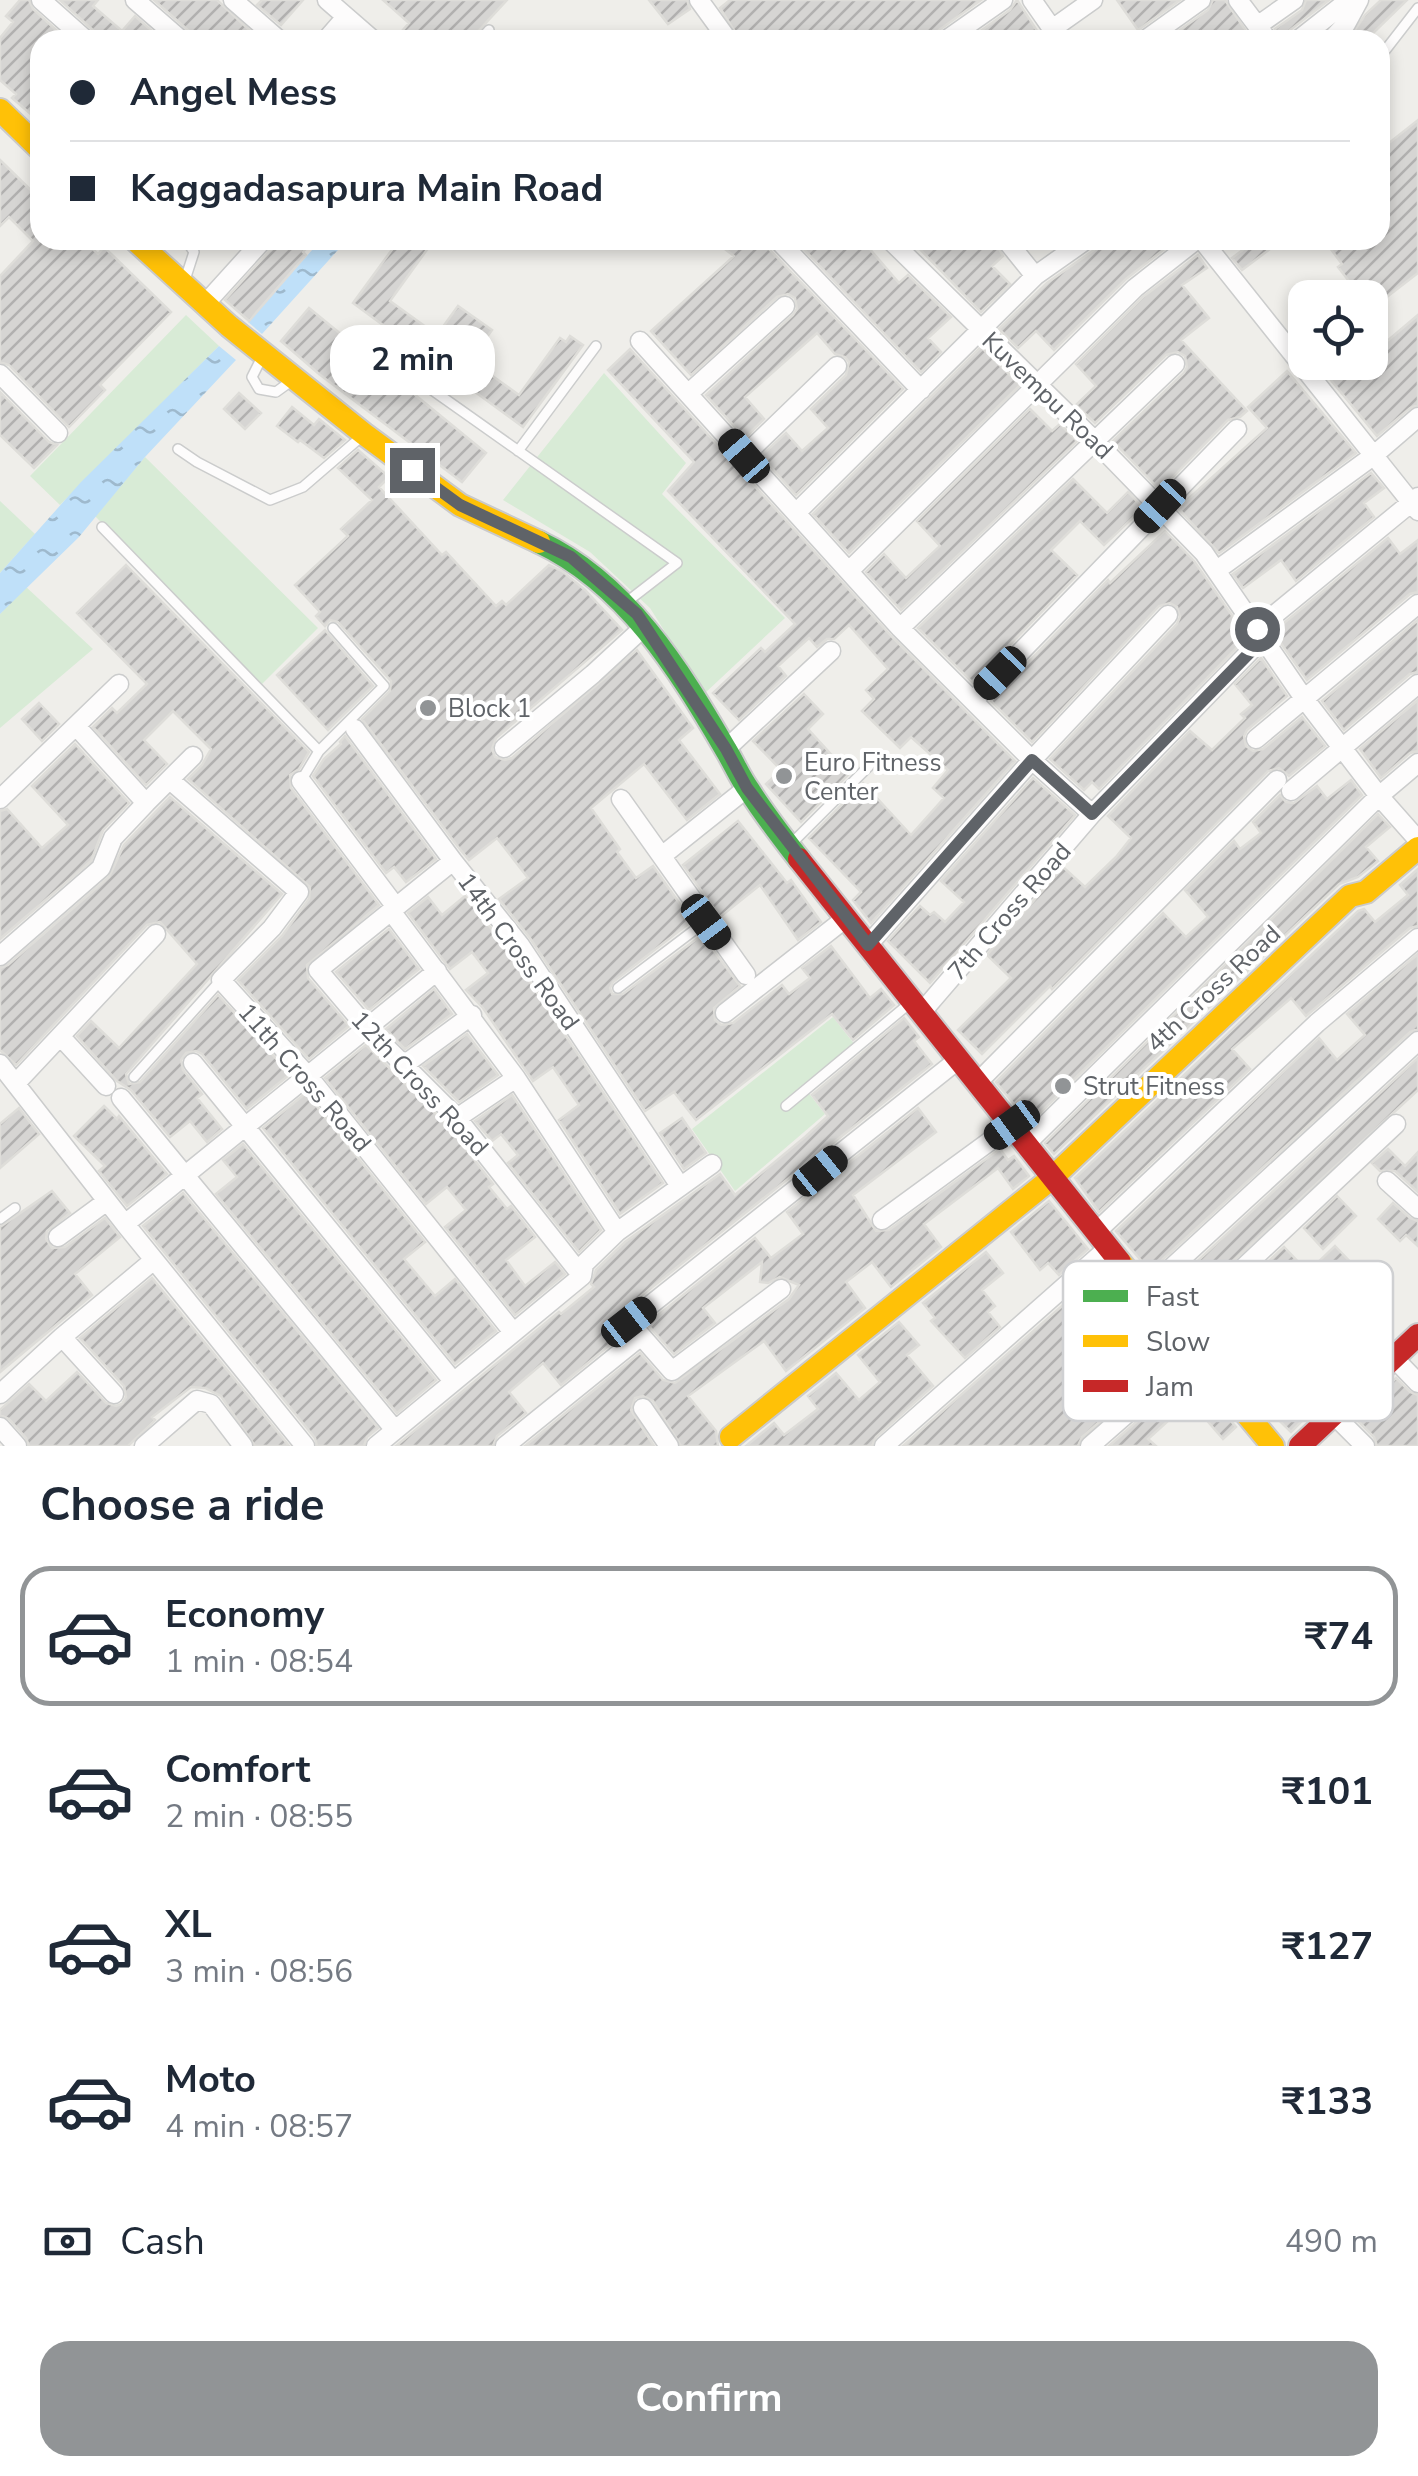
<!DOCTYPE html>
<html lang="en">
<head>
<meta charset="utf-8">
<style>
  :root { --surface:#fff; --page:#f6f6f7; --text:#1f2937; --muted:#747a83; --line:#e0e1e3; --accent:#919496 }
  body { margin:0; font-family:"Nunito Sans",sans-serif; background:var(--page); color:var(--text); height:100vh; display:flex; flex-direction:column; font-size:38px; white-space:nowrap }
  * { box-sizing:border-box; margin:0 }
  p { font-size:32px; color:var(--muted) }
  .icon { flex:none; width:55px; height:55px; fill:none; stroke:currentColor; stroke-width:2; stroke-linecap:round; stroke-linejoin:round }
  .map { position:relative; height:1446px; overflow:hidden }
  .details { display:flex; flex-direction:column; background:var(--surface); flex:1 }
  .details>* { flex:none }
  .hud { position:absolute; left:30px; top:30px; width:1360px; height:220px; border-radius:30px; box-shadow:0 5px 15px #0003; display:grid; align-content:center; height:220px; padding:0 40px; background:var(--surface) }
  .fabs { position:absolute; left:1288px; top:280px; display:grid; gap:20px }
  .fabs a { display:grid; place-items:center; width:100px; height:100px; border-radius:20px; background:var(--surface); box-shadow:0 5px 15px #0003; font-size:50px }
  .end { position:absolute; width:45px; height:45px; margin:-22px; border:12px solid #5f6368; background:#fff; box-shadow:0 0 0 5px #fff }
  .from { border-radius:50% }
  .bubble { position:absolute; height:70px; border-radius:30px; background:var(--surface); box-shadow:0 5px 15px #0003; font-size:32px; font-weight:700; line-height:70px; text-align:center }
  .car { position:absolute; width:30px; height:60px; margin:-30px -15px; border-radius:12px; box-shadow:0 0 8px 2px #0007; background:linear-gradient(#222 24%,#8ab4d8 0 40%,#222 0 76%,#8ab4d8 0 86%,#222 0) }
  .hud b { display:flex; align-items:center; gap:35px; height:95px; font-size:38px }
  .hud b+b { border-top:2px solid var(--line) }
  .hud i { width:25px; height:25px; background:var(--text) }
  ul { padding:0; list-style:none }
  li { display:flex; align-items:center; gap:30px; height:140px; margin:0 20px 15px; padding:0 20px; border:5px solid transparent; border-radius:30px }
  li div { flex:1 }
  li b { display:block; font-size:38px }
  li em { font-style:normal; font-weight:700 }
  li.current { border-color:var(--accent) }
  li>.icon { width:90px; height:90px; stroke-width:1.5 }
  h2 { padding:0 40px; font-size:45px; line-height:120px }
  .pay { display:flex; align-items:center; gap:25px; height:110px; padding:0 40px; font-size:38px }
  .pay p { margin-inline-start:auto }
  .primary-button { display:flex; gap:20px; margin-top:auto; padding:20px 40px }
  .primary-button a { flex:1; height:115px; border-radius:30px; background:var(--accent); color:#fff; font-size:40px; font-weight:700; line-height:115px; text-align:center }
  .map>svg:first-child { display:block }
  .education { fill:#e2e0da }
  .grass { fill:#d8ebd6 }
  .water { fill:url(#water-ripples) }
  .building { fill:url(#building-hatch); stroke:#deddd9; stroke-width:2.5 }
  .lines { fill:none; stroke-linecap:round; stroke-linejoin:round }
  .lane-casing { stroke:#cbcccc; stroke-width:12 }
  .street-casing { stroke:#cbcccc; stroke-width:21 }
  .fast-casing { stroke:#cacacb; stroke-width:26 }
  .slow-casing { stroke:#cacacb; stroke-width:26 }
  .jam-casing { stroke:#cacacb; stroke-width:26 }
  .lane { stroke:#fdfcfc; stroke-width:9 }
  .street { stroke:#fdfcfc; stroke-width:18 }
  .fast { stroke:#4caf50; stroke-width:22 }
  .slow { stroke:#ffc107; stroke-width:22 }
  .jam { stroke:#c62828; stroke-width:22 }
  .route { stroke:#5f6368; stroke-width:12 }
  .poi-dot { fill:#919496; stroke:#fff; stroke-width:4 }
  .labels { text-anchor:middle; stroke-width:8; stroke-linejoin:round; paint-order:stroke }
  .street-label { font-size:25px; fill:#5f6368; stroke:#fff }
  .poi-label { font-size:25px; fill:#5f6368; stroke:#fff; text-anchor:start }
  .key { fill:#fff; stroke:#cfd0d2; stroke-width:2.5 }
  .key-label { font-size:28px; fill:#5f6368 }
</style>
</head>
<body>
<div class="map">
<svg width="1418" height="1446" viewBox="0 0 1418 1446">
  <defs>
    <pattern id="water-ripples" width="26" height="14" patternUnits="userSpaceOnUse" patternTransform="scale(2.5)"><rect width="26" height="14" fill="#bfe0f9"/><path d="M2 4q2-2 4 0t4 0M15 11q2-2 4 0t4 0" fill="none" stroke="#9eb9cd"/></pattern>
    <pattern id="building-hatch" width="6" height="6" patternUnits="userSpaceOnUse" patternTransform="scale(2.5)"><rect width="6" height="6" fill="#d6d5d3"/><path d="M-1 1l2-2M0 6l6-6M5 7l2-2" fill="none" stroke="#b1b0af"/></pattern>
  </defs>
  <rect width="100%" height="100%" fill="#efeeea"/>
  <path class="education" d="M1128,1296L1179,1359L1078,1446L967,1437Z"/>
  <path class="grass" d="M186,315L219,346L60,505L30,476Z
    M604,373L686,463L662,494L785,618L704,694L650,608L590,552L503,500Z
    M145,457L318,628L261,685L95,516Z
    M0,501L35,534L0,573Z
    M25,586L93,649L0,728V614Z
    M833,1017L855,1045L804,1087L825,1114L735,1191L692,1129Z"/>
  <path class="water" d="M321,240H347L262,334L248,322Z
    M219,346L236,360L145,457L79,537L0,614V573L81,482Z"/>
  <path class="building" d="M20,0H29L33,9L67,40H40V122L12,98L16,94L0,80V38L13,22L6,16Z
    M60,0H98L93,6L122,31L135,16L162,40H98L94,31Z
    M154,0H217L260,40H193L189,31Z
    M262,0H303L281,25L257,5Z
    M383,0H507L470,40H394L409,23Z
    M649,0H687L690,9L668,24Z
    M730,0H981L939,30L934,40H740L720,8Z
    M1017,0L1043,40H968L1010,10Z
    M1117,0H1180L1138,30Z
    M1213,0H1225L1252,40H1166L1208,10Z
    M1306,0H1329L1290,30L1286,40H1280L1275,29L1302,10Z
    M1381,0H1407L1366,40H1348L1365,15Z
    M1418,120V273L1370,310V298H1362L1338,267L1342,264L1324,240H1380V150Z
    M0,160L40,199V240H83L98,254L104,247L171,312L100,385L105,390L69,427L9,365L0,362V276L33,241L9,217L0,226Z
    M275,240H314L303,252L306,255L249,321L225,300L272,248Z
    M399,240H434L390,301L437,335L458,306L492,330L470,360L519,395L560,338L566,342L570,336L583,345L523,427L456,378L454,382L423,360L425,356L353,303Z
    M713,240H766L769,249L903,389L796,495L761,456L786,433L802,451L828,428L811,409L846,375L849,362L845,357L835,354L817,333L745,397L764,419L745,438L706,395L793,315L797,309L795,298L788,294L777,297L691,375L651,331L734,256Z
    M795,240H862L899,283L908,275L951,317L928,338L941,352L921,372Z
    M911,240H994L1003,256L992,266L1010,284L981,312Z
    M1098,240H1176L1126,279L1054,350L1036,331L1018,348L999,329L1047,283L1094,250Z
    M1256,240H1282L1242,270L1232,258Z
    M1198,255L1207,268L1182,285L1209,318L1181,340L1247,411L1240,417L1228,420L1160,490L1113,441L1184,373L1187,367L1185,356L1178,352L1166,355L1095,423L1076,405L1096,386L1076,364L1143,297Z
    M309,308L486,453L462,482L319,374L281,341Z
    M1418,315V405L1410,408L1377,436L1316,362H1370V324L1386,342Z
    M981,347L1020,385L849,553L813,514Z
    M630,349L891,636L1015,761L871,923L853,900L861,892L809,838L863,783L911,835L944,798L933,788L948,770L911,737L900,748L862,711L874,699L866,690L888,669L849,625L834,639H827L817,647L809,638L778,666L786,676L739,720L713,693L761,648L765,652L795,624L668,491L694,462L608,370Z
    M1287,371L1356,453L1219,553L1178,508L1267,428L1248,407Z
    M0,392L49,442L57,445L34,468L0,435Z
    M239,393L261,413L245,429L224,409Z
    M292,407L314,425L319,419L345,440L324,458L300,440L298,442L277,426Z
    M1030,409L1052,431L1060,424L1077,441L901,610L866,572L884,554L906,578L940,546L917,521Z
    M358,450L389,477L379,487L442,555L446,552L496,606L502,601L506,605L549,565L562,571L585,590L622,630L496,738L492,749L495,757L505,760L512,758L637,650L693,728L679,740L720,794L687,820L644,764L591,808L620,849L617,852L636,878L653,866L692,921L613,982L610,988L612,994H623L702,935L740,986L714,1008L715,1020L721,1025L733,1023L782,985L789,994L810,978L802,968L831,946L870,998L881,989L894,1005L853,1040L832,1014L696,1120L674,1092L645,1111L530,938L499,899L528,878L497,838L469,860L459,848L362,719L390,691L391,681L338,622L330,620L325,626L316,616L320,612L295,585L348,536L341,529L372,500L338,468Z
    M1371,473L1384,488L1364,503L1374,517L1296,581L1281,560L1243,588L1233,574Z
    M1073,479L1107,513L1128,492L1143,508L1104,545L1080,521L1051,550L1077,575L973,683L918,628Z
    M1165,531L1194,561L1247,637L1099,789L1092,782L1084,790L1050,759L1177,624L1180,617L1177,607L1170,603L1159,606L1032,742L991,701L1108,580L1110,583Z
    M1388,538L1400,554L1418,540V592L1410,594L1307,680L1273,632Z
    M126,565L309,752L299,769L290,775L291,788L379,905L307,965L308,978L349,1026L309,1059L238,980L282,936L309,899L310,887L188,779L202,765L211,749L173,711L144,740L167,764L146,785L93,727L112,708L117,713L147,684L77,613Z
    M1418,620V672L1410,674L1344,730L1322,701Z
    M325,630L373,686L328,730L277,675Z
    M1261,658L1287,696L1247,730L1244,736L1246,746L1253,751L1263,749L1302,717L1325,746L1289,776L1279,768L1268,771L1052,989L1050,986L982,1054L958,1030L1011,978L987,955L1063,867L1085,887L1116,857L1131,838L1108,816L1190,731L1212,750L1245,718L1241,714L1252,705L1235,684Z
    M804,694L823,714L808,729L849,774L801,822L766,784L781,770L753,741Z
    M1418,700V751L1410,753L1381,778L1360,749Z
    M39,703L59,724L42,741L22,719Z
    M345,736L436,859L406,882L394,867L386,873L313,776L324,759L341,744L340,742Z
    M75,744L129,803L103,830L91,861L0,939V811L7,809L42,848L68,825L32,786Z
    M1033,778L1075,815L930,983L888,941L920,906L930,915L934,912L945,922L964,902L941,881Z
    M1351,780L1362,795L1037,1116L1020,1098L1014,1104L996,1082L1163,913L1186,937L1208,917L1185,890L1234,841L1240,849L1261,833L1253,822L1280,795L1286,802L1294,803L1317,786L1327,799Z
    M170,797L282,894L126,1074L129,1084L140,1082L218,995L290,1074L247,1109L202,1054L196,1051L186,1053L181,1060L183,1070L202,1094L197,1098L222,1129L207,1142L190,1121L170,1137L131,1090L117,1081L77,1036L91,1021L119,1048L197,964L160,922L147,925L16,1065L0,1050V968L8,965L109,877L124,845Z
    M1378,814L1390,827L1366,847L1378,861L1358,877L1339,884L1054,1154L1045,1143Z
    M738,821L787,883L791,880L821,922L798,940L760,885L720,917L683,865Z
    M1418,869V926L1410,928L1306,1016L1291,998L1232,1049L1250,1069L1099,1212L1075,1178L1358,911L1364,909L1375,922L1408,895L1400,885Z
    M465,896L510,952L663,1183L620,1214L559,1120L579,1105L553,1067L533,1081L483,1008L466,990L488,973L472,952L450,969L408,913L428,897L442,915Z
    M389,929L419,969L369,1010L336,972Z
    M1418,954V1029L1410,1032L1150,1271L1116,1231L1319,1038L1337,1060L1365,1035L1347,1014Z
    M434,989L452,1014L405,1049L386,1029Z
    M904,1018L919,1037L914,1041L932,1064L621,1312L617,1323L623,1334L561,1385L543,1363L509,1392L526,1413L497,1436L493,1446H396L559,1312L561,1314L594,1287L591,1284L596,1270L625,1242L720,1174L735,1195L805,1137L828,1116L812,1095Z
    M467,1034L498,1075L459,1102L423,1066Z
    M366,1045L448,1126L493,1184L489,1187L507,1209L511,1206L535,1237L506,1260L525,1286L555,1262L565,1274L515,1315L445,1227L466,1210L447,1187L426,1204L325,1078Z
    M1418,1058V1090L1180,1310L1165,1291Z
    M306,1093L425,1242L404,1259L435,1296L455,1279L496,1331L455,1364L263,1128Z
    M512,1095L601,1230L579,1252L508,1163L518,1155L501,1134L492,1141L475,1121Z
    M104,1106L117,1119L119,1116L167,1174L127,1206L99,1171L105,1166L74,1136Z
    M19,1108L39,1134L0,1168V1124Z
    M918,1108L936,1132L853,1195L876,1231L889,1230L1000,1149L1008,1160L1014,1156L1029,1176L1013,1189L998,1168L924,1224L941,1247L891,1287L872,1262L846,1282L865,1308L786,1371L764,1341L688,1396L716,1431L718,1446H681L653,1401L643,1396L635,1398L631,1410L654,1446H525L640,1353L663,1380L675,1383L789,1299L799,1285L780,1277L768,1283L760,1282L762,1262L703,1308L715,1323L674,1354L647,1324L755,1238L771,1258L803,1234L787,1212Z
    M682,1118L706,1153L684,1169L660,1133Z
    M243,1144L436,1380L397,1413L216,1194L237,1177L223,1160Z
    M1388,1149L1405,1166L1418,1152V1192L1395,1171H1380L1372,1163Z
    M52,1191L70,1213L47,1231L46,1239L52,1248L65,1247L105,1218L120,1237L75,1274L92,1295L0,1372V1227Z
    M183,1193L378,1428L367,1437L364,1446H317L315,1438L143,1226Z
    M1337,1196L1356,1216L1323,1249L1304,1228Z
    M1049,1201L1088,1249L1059,1275L1048,1263L1040,1270L1011,1232Z
    M1393,1203L1410,1218L1418,1221V1246L1406,1235L1400,1241L1378,1219Z
    M1335,1246L1388,1301L1340,1348L1290,1295L1283,1293L1278,1296V1307L1328,1359L1325,1362L1339,1376L1311,1404L1315,1408L1291,1432L1248,1390L1196,1329L1284,1247L1308,1272Z
    M986,1252L1003,1273L982,1290L995,1306L988,1312L1000,1327L965,1358L931,1321L935,1318L923,1303Z
    M1096,1276L1116,1299L1069,1344L1121,1403L1082,1437L1078,1446H903Z
    M152,1278L289,1446H255L221,1396L205,1388L191,1387L152,1417L155,1420L128,1446H29L26,1438L9,1419L0,1415V1410L29,1384L46,1401L77,1372L106,1403L116,1406L122,1404L126,1397L124,1386L80,1338Z
    M899,1322L919,1345L907,1355L933,1386L876,1437L872,1446H746L774,1423L784,1435L818,1409L808,1396L836,1373L859,1400L880,1382L858,1355Z
    M1396,1378L1410,1392L1418,1395V1446H1377L1374,1437L1357,1420Z
    M1184,1380L1196,1393L1202,1387L1236,1427L1223,1439L1190,1401L1148,1439L1156,1446H1109Z"/>
  <g class="lines">
    <g class="lane-casing">
      <path id="lane" d="M480,40L489,30
        M1380,57L1418,8
        M184,283L194,252L186,240
        M263,355L252,377L259,389L276,392L294,379
        M421,382L677,563L628,601
        M178,449L197,462L270,500L303,487L361,437
        M518,451L596,346
        M102,527L319,751
        M301,781L319,751L384,686L333,628
        M791,844L869,766
        M618,988L705,922
        M134,1077L221,980
        M786,1106L910,1003
        M0,1219L15,1208
        M1284,1301L1363,1383
        M1108,1376L1083,1348L1142,1295"/>
    </g>
    <g class="street-casing">
      <path id="street" d="M41,0L86,40
        M135,0L181,40
        M233,0L279,40
        M327,0L373,40
        M699,0L728,40
        M1032,0L1060,40
        M1238,0L1268,40
        M1257,26L1294,0
        M1052,29L1093,0
        M326,40L346,17
        M946,40L1003,0
        M1145,40L1201,0
        M1298,40L1349,0
        M1331,40L1346,24L1359,0
        M778,240L921,390
        M890,240L1095,441L1204,553L1303,697L1379,796L1418,840
        M1006,240L1035,276
        M1202,240L1418,511
        M205,304L263,240
        M640,341L900,628L1032,760L1092,814
        M0,374L58,433
        M690,392L785,306
        M744,456L837,366
        M797,512L1035,276L1086,240
        M1217,570L1373,456L1418,417
        M849,571L1135,288L1196,240
        M900,628L1175,364
        M1257,629L1418,497
        M973,701L1237,429
        M76,726L146,803L193,756
        M355,729L453,861L520,945L680,1186
        M1256,739L1418,604
        M504,748L593,674L645,626
        M726,749L831,651
        M170,780L299,892L272,928L221,980L308,1076L513,1332
        M301,781L396,907
        M1291,791L1418,684
        M0,799L119,684
        M621,799L746,975
        M663,855L747,788
        M453,861L318,970L368,1029L457,1118L582,1276
        M391,911L516,1078L617,1232
        M868,945L1032,760L1168,615
        M0,956L101,868L113,838L146,803
        M725,1013L846,918
        M921,1013L1092,814L1263,638
        M61,1037L106,1086
        M193,1063L453,1381
        M0,1064L125,1224
        M404,1065L472,1015
        M17,1082L156,934
        M978,1082L1277,780
        M121,1098L395,1430
        M457,1118L516,1078
        M1026,1144L1379,796L1418,763
        M1387,1181L1418,1209
        M882,1220L1012,1125
        M1095,1233L1317,1023L1418,938
        M58,1237L107,1201
        M781,1289L672,1371L629,1322L959,1059
        M1144,1293L1418,1041
        M1176,1331L1396,1124
        M62,1337L114,1394
        M1393,1357L1418,1383
        M0,1394L62,1337L154,1260
        M643,1408L669,1446
        M1333,1414L1365,1446
        M0,1427L17,1446
        M144,1446L197,1400L211,1404L243,1446
        M305,1446L125,1224L437,971
        M376,1446L582,1276L584,1264L617,1232L712,1164
        M505,1446L641,1336
        M884,1446L1108,1248
        M1090,1446L1195,1354"/>
    </g>
    <g class="fast-casing">
      <path id="fast" d="M539,542C626,583 679,669 726,750C734,763 740,778 749,790C764,814 782,837 799,859"/>
    </g>
    <g class="slow-casing">
      <path id="slow" d="M0,110L40,149
        M135,240L229,326L364,434L460,505L539,542
        M1120,1262L1273,1446
        M731,1437L1052,1178L1350,896L1366,892L1418,848"/>
    </g>
    <g class="jam-casing">
      <path id="jam" d="M799,859L1120,1262
        M1300,1446L1418,1335"/>
    </g>
    <use href="#lane" class="lane"/>
    <use href="#street" class="street"/>
    <use href="#fast" class="fast"/>
    <use href="#slow" class="slow"/>
    <use href="#jam" class="jam"/>
  </g>
  <g class="lines">
    <path class="route" d="M412,470L460,505L571,557L637,614L726,749L747,788L868,945L1032,760L1092,814L1264,638L1257,629"/>
  </g>
  <g class="poi-dot">
    <circle cx="428" cy="708" r="10"/>
    <circle cx="784" cy="776" r="10"/>
    <circle cx="1063" cy="1086" r="10"/>
  </g>
  <g class="labels">
    <g class="street-label">
      <text transform="translate(1048 395) rotate(44)" y="9">Kuvempu Road</text>
      <text transform="translate(1009 911) rotate(-49)" y="9">7th Cross Road</text>
      <text transform="translate(519 951) rotate(54)" y="9">14th Cross Road</text>
      <text transform="translate(1213 988) rotate(-43)" y="9">4th Cross Road</text>
      <text transform="translate(305 1077) rotate(49)" y="9">11th Cross Road</text>
      <text transform="translate(420 1083) rotate(47)" y="9">12th Cross Road</text>
    </g>
    <g class="poi-label">
      <text x="448" y="717">Block 1</text>
      <text x="804" y="771">Euro Fitness<tspan x="804" dy="29">Center</tspan></text>
      <text x="1083" y="1095">Strut Fitness</text>
    </g>
  </g>
  <rect x="1063" y="1261" width="330" height="160" rx="15" class="key"/>
  <rect x="1083" y="1290" width="45" height="12" fill="#4caf50"/>
  <rect x="1083" y="1335" width="45" height="12" fill="#ffc107"/>
  <rect x="1083" y="1380" width="45" height="12" fill="#c62828"/>
  <g class="key-label">
    <text x="1146" y="1306">Fast</text>
    <text x="1146" y="1351">Slow</text>
    <text x="1146" y="1396">Jam</text>
  </g>
</svg>
<div class="fabs">
<a><svg class="icon" aria-label="locate" viewBox="0 0 24 24"><circle cx="12" cy="12" r="6"/><path d="M12 2v4M12 18v4M2 12h4M18 12h4"/></svg></a>
</div>
<i class="end from" style="left:1257px;top:629px"></i>
<i class="end" style="left:412px;top:470px"></i>
<div class="bubble" style="left:330px;top:325px;width:165px">2 min</div>
<i class="car" style="left:744px;top:456px;rotate:319deg"></i>
<i class="car" style="left:1160px;top:506px;rotate:223deg"></i>
<i class="car" style="left:1000px;top:673px;rotate:224deg"></i>
<i class="car" style="left:706px;top:922px;rotate:143deg"></i>
<i class="car" style="left:1012px;top:1125px;rotate:234deg"></i>
<i class="car" style="left:820px;top:1171px;rotate:51deg"></i>
<i class="car" style="left:629px;top:1322px;rotate:52deg"></i>
<div class="hud">
<b><i class="from"></i>Angel Mess</b>
<b><i></i>Kaggadasapura Main Road</b>
</div>
</div>
<section class="details">
<h2>Choose a ride</h2>
<ul>
<li class="current"><svg class="icon" aria-label="car" viewBox="0 0 24 24"><path d="M5 17H2v-5l4-1 3-4h7l3 4 3 1v5h-3M9 17h6M6 11h13"/><circle cx="7" cy="17" r="2"/><circle cx="17" cy="17" r="2"/></svg><div><b>Economy</b><p>1 min · 08:54</p></div><em>₹74</em></li>
<li><svg class="icon" aria-label="car" viewBox="0 0 24 24"><path d="M5 17H2v-5l4-1 3-4h7l3 4 3 1v5h-3M9 17h6M6 11h13"/><circle cx="7" cy="17" r="2"/><circle cx="17" cy="17" r="2"/></svg><div><b>Comfort</b><p>2 min · 08:55</p></div><em>₹101</em></li>
<li><svg class="icon" aria-label="car" viewBox="0 0 24 24"><path d="M5 17H2v-5l4-1 3-4h7l3 4 3 1v5h-3M9 17h6M6 11h13"/><circle cx="7" cy="17" r="2"/><circle cx="17" cy="17" r="2"/></svg><div><b>XL</b><p>3 min · 08:56</p></div><em>₹127</em></li>
<li><svg class="icon" aria-label="car" viewBox="0 0 24 24"><path d="M5 17H2v-5l4-1 3-4h7l3 4 3 1v5h-3M9 17h6M6 11h13"/><circle cx="7" cy="17" r="2"/><circle cx="17" cy="17" r="2"/></svg><div><b>Moto</b><p>4 min · 08:57</p></div><em>₹133</em></li>
</ul>
<div class="pay"><svg class="icon" aria-label="cash" viewBox="0 0 24 24"><path d="M3 7h18v10H3z"/><circle cx="12" cy="12" r="2"/></svg>Cash<p>490 m</p></div>
<div class="primary-button"><a>Confirm</a></div>
</section>
</body>
</html>
